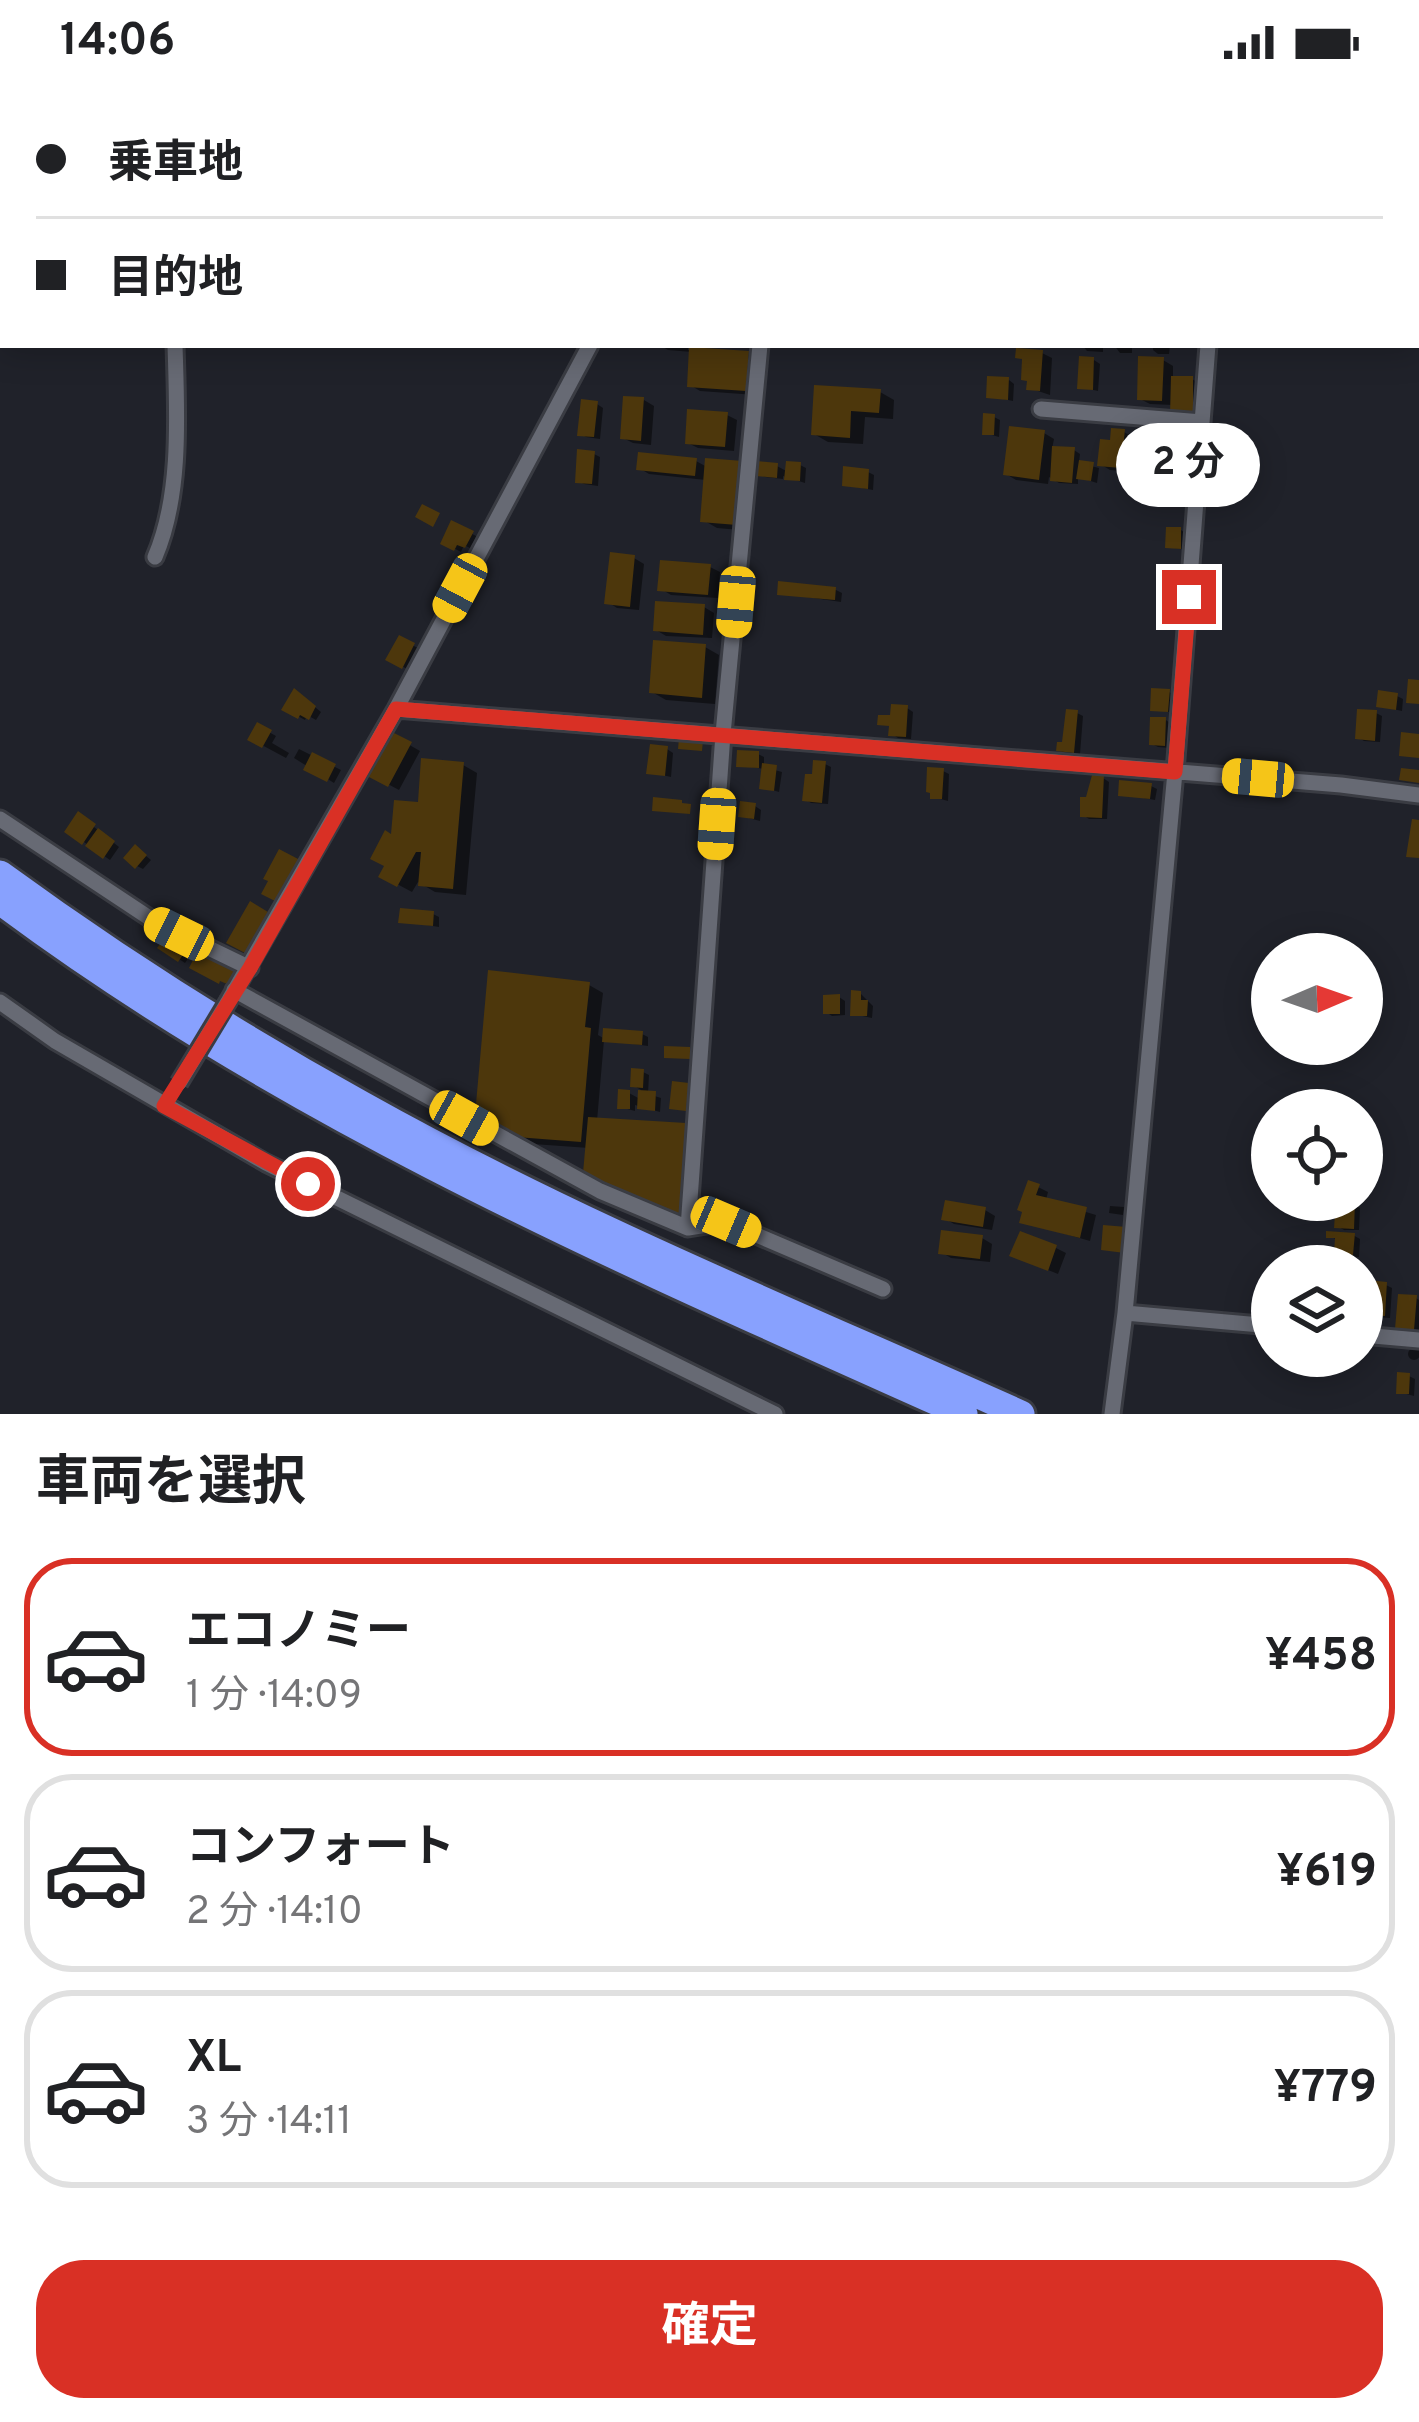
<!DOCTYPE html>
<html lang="ja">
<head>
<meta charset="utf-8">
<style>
  :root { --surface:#fff; --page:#f2f2f2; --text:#202124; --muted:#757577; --line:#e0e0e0; --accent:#d93025 }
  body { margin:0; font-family:Overpass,"Noto Sans JP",sans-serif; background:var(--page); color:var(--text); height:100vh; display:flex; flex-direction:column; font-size:45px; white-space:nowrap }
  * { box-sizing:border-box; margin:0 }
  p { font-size:39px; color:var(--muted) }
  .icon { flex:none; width:66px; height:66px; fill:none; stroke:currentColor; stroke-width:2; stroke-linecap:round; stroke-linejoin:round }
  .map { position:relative; height:1330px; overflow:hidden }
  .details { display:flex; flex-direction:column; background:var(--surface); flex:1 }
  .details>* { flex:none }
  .banner { position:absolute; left:0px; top:0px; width:1419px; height:264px; box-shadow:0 6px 30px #0003; display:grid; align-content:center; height:264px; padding:0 36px; background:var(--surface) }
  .needle { width:78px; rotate:88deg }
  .controls { position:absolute; left:1251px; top:849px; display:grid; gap:24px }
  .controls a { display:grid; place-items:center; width:132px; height:132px; border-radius:50%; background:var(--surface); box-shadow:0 6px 30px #0003; font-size:60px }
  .end { position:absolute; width:54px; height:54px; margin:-27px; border:15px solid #d93025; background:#fff; box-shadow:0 0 0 6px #fff }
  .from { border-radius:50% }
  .bubble { position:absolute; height:84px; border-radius:42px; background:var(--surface); box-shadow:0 6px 30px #0003; font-size:39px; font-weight:700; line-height:84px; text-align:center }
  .car { position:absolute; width:36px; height:72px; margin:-36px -18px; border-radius:15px; box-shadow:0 0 9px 3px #0007; background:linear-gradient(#f5c518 24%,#345 0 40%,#f5c518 0 76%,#345 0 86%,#f5c518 0) }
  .banner b { display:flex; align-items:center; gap:42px; height:114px; font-size:45px }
  .banner b+b { border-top:3px solid var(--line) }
  .banner i { width:30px; height:30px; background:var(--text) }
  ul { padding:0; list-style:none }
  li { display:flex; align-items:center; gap:36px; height:198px; margin:0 24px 18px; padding:0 12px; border:6px solid var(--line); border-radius:48px }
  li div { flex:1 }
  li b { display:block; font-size:45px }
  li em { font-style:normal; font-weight:700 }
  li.selected { border-color:var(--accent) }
  li>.icon { width:108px; height:108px; stroke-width:1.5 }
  h2 { padding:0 36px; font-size:54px; line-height:144px }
  .primary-button { display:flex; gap:24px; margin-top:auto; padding:24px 36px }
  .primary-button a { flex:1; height:138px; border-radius:48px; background:var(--accent); color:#fff; font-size:48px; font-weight:700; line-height:138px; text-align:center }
  .status { display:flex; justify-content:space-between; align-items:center; height:84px; padding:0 60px; background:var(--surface); direction:ltr }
  .status svg { height:33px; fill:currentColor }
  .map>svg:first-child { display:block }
  .shadow { fill:#0007 }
  .building { fill:#4d370c }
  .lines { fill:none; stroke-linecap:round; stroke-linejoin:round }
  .minor-casing { stroke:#3a3c43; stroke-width:21 }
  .motorway-casing { stroke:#3a3c43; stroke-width:33 }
  .minor { stroke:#676a74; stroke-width:15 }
  .motorway { stroke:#88a1fe; stroke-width:27 }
  .minor-bridge-casing { stroke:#3a3c43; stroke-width:21; stroke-linecap:butt }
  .minor-bridge { stroke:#676a74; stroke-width:15 }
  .route { stroke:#d93025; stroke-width:15 }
</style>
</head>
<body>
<div class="status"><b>14:06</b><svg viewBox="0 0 49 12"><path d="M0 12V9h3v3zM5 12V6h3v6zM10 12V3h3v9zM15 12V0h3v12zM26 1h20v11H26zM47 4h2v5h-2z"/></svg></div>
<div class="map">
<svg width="1419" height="1330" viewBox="0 0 1419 1330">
  <rect width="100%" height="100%" fill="#20222a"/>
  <path class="shadow" d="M365,0H397L396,3Z
    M1416,90H1419V119H1416Z
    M1416,172H1419V203L1416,202Z
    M1416,207L1419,208V237H1416Z
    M659,261H688V266L748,270L758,276L756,311L700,307L690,301L692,268L668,266Z
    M1082,261H1103V268L1087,267Z
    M1114,261H1132V269H1120Z
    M1153,261H1170L1169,270H1158L1153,266Z
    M1042,269L1052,274L1050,311L1029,304Z
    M1094,276L1100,280L1098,307L1080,303Z
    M1163,276L1173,282V295H1192L1202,301V335L1173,321L1150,320L1140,315Z
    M1009,296L1014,300L1013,317L989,312Z
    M880,308L894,316L893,335L865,333L863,360L828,358L814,350Z
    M644,316L654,322L651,361L633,359L623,354Z
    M597,320L603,324L600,355L586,353L581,350Z
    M727,331L737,336L734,367L698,364L688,359Z
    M994,333L1000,336L999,353L985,349Z
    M1124,348L1134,354L1130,388L1110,386L1100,380Z
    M1044,349L1054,355L1052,365L1074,366L1080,370L1079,379L1099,384L1097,399L1078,393V400L1059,399L1049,393L1048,400L1016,396L1006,390Z
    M1189,356L1195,360L1194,382L1168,377Z
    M594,370L600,373L598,402L584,400L578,397Z
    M696,377L707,383L742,380L759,390L777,382L788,388L800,381L806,384L805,399L783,392V395L765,393L756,388L751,447L717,444L703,436L706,396L649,390L639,384Z
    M868,388L874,391L873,406L845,401Z
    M1182,392L1188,396L1187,407L1167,403Z
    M1140,411L1156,412L1162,415V421L1145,420L1139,417Z
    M453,440L478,453L472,465L464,461L461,468L444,459Z
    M1181,446L1187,450L1186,466L1168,463Z
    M634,474L644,480L639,526L617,524L608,518Z
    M710,483L720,488L718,514L671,511L661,505Z
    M836,506L842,509L841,518L780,509Z
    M704,523L714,529L712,554L666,552L656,546Z
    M400,555L420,565L409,586L389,575Z
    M705,563L719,571L715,620L666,616L652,608Z
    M1169,608L1175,611L1174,629L1153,625Z
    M300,611L321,628L316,636L307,631L305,636L285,625Z
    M1397,612L1403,615L1402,627L1379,622Z
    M907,624L913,628L911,655L898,654L892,650V643L881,639Z
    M1077,629L1083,632L1080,670L1065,669L1060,666Z
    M1376,629L1382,632L1380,658L1364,657L1359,654Z
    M1166,636L1171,640L1170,664L1158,663L1152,660Z
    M258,642L276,652L272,659L289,669L286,674L251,655Z
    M392,651L420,667L399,706L371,691Z
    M299,665L341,686L334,699L294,674Z
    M667,665L673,669L671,693L649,688Z
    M758,670L764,673V683L782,688L779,708L762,703L764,685L739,681Z
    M825,680L831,683L828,720L811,719L805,715Z
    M463,681L477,689L466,811L435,808L418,798L412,808L382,792L394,754Z
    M943,687L949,690L948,717L933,713Z
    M1103,694L1109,698L1107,735H1089L1083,731Z
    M1151,702L1157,705L1155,716L1121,710Z
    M755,722L761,726L760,737L741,732Z
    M79,731L119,763L110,776L68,747Z
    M141,768L151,776L143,785L137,782Z
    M251,822L276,836L256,872L230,858Z
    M433,830L439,833V843L402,837Z
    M169,851L193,867L185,879L161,863Z
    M589,901L603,909L598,951L605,955L642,950L648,953V962L604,956L597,1037L685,1042L699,1050L693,1139L601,1096L589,1064L533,1060L478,1029Z
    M861,910L873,922L872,934L853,930Z
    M839,913L845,917V931L832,932L826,928Z
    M643,988L649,991L648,1010L661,1014L660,1028L635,1021V1027L620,1023L629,1009L640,1015L641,1006L633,1001Z
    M1038,1103L1048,1108L1046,1116L1096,1131L1090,1157L1023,1138Z
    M1354,1121L1360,1124L1359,1146H1344L1360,1155L1359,1173L1343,1172L1337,1169L1338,1156L1329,1152L1353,1151L1337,1142Z
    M1110,1122L1124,1123L1123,1131L1109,1129Z
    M985,1126L995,1132L992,1146L954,1140L944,1134Z
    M982,1154L992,1160L990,1178L951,1174L941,1168Z
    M1056,1164L1066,1169L1058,1190L1023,1176Z
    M1386,1201L1392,1204L1390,1234L1373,1233L1368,1229Z
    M1416,1214L1419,1216V1248L1405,1247L1399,1244Z
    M1408 1270a6 6 0 1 1 12 0a6 6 0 1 1-12 0Z
    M1409,1292L1415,1295L1414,1312L1399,1308Z"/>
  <path class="building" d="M689,263L749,267L746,307L687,303Z
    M1016,264L1043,266L1040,307L1026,306L1027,297L1021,296L1022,275L1015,274Z
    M1079,272L1094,273L1093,306L1077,305Z
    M1138,272L1164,273L1162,317L1137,316Z
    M987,292L1009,293L1008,316L986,314Z
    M1171,292H1193V331H1170Z
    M814,301L881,305L879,329L851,327L850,354L811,351Z
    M623,312L644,313L641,357L620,355Z
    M581,315L598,317L594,353L577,352Z
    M687,325L728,328L725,363L685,360Z
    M983,329L995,330L994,351H982Z
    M1009,342L1045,346L1039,396L1003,391Z
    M1111,344L1125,345L1121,384L1097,382L1100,355L1110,356Z
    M1166,352L1190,353L1188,380L1165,379Z
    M1052,362L1075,363L1072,399L1050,397Z
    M577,365L595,367L592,400L575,399Z
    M638,368L697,374L695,392L636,386Z
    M705,374L743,377L737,441L700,438Z
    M1079,376L1094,378L1091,397L1076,395Z
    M757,377L778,379L777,394L756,392Z
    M786,377L801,378L800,397L784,396Z
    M843,382L869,385L868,405L842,402Z
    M1164,389H1183L1182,405L1164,404Z
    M422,420L440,429L433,443L415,433Z
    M451,436L474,447L465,464L457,461L454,467L440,460Z
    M1166,443H1181V465L1165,464Z
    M610,468L635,471L630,523L604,520Z
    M660,476L711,480L708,511L657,507Z
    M778,497L836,503L835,516L777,511Z
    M655,517L705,520L703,551L653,547Z
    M399,551L415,559L402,585L385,576Z
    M653,556L706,560L702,614L649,609Z
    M1408,595L1419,596V620L1406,619Z
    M294,604L316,622L309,636L300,631L298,635L281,626Z
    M1151,604L1170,605L1168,628L1150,627Z
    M1378,606L1398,609L1396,626L1376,623Z
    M891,620L908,621L906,653L888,652L889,642L877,641L878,631H890Z
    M1066,625L1078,626L1074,669L1056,667L1057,658H1062Z
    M1357,625L1377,626L1375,657L1355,655Z
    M1150,633H1166L1165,662L1149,661Z
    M257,638L272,646L262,664L247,656Z
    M390,647L412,658L388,703L367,692Z
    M1401,648L1419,650V674L1399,672Z
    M679,654L703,656L702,667L678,665Z
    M650,660L668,662L665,692L646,690Z
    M737,666L759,667V684L736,683Z
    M312,668L336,680L327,698L303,686Z
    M421,674L464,678L453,805L418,802L421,768H416L397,803L378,793L384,782L370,775L385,746L391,750L394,716L418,718Z
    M813,676L826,677L822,719L802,717L805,690H812Z
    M762,679L777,681L774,707L759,705Z
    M927,683L944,684L942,715H930V709L926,708Z
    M1401,684L1419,686V699L1399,696Z
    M1092,691H1104L1102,734L1080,733V713H1086Z
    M1119,696L1152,699L1150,715L1118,712Z
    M653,713L682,716V719L691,720L690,730L652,727Z
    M740,717L756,719L754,735L738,733Z
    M78,727L96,740L82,761L64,748Z
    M1412,735L1419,736V774L1406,773Z
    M98,744L115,757L103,775L85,762Z
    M135,760L147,771L135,785L123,774Z
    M279,765L300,776L277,818L261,810L268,797L263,795Z
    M250,817L268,828L245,869L226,859Z
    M400,824L434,827L433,842L398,839Z
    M155,846L164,853L168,847L189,862L178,878L157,864L160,860L150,853Z
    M197,868L234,887L227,900L220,897L219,900L189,884Z
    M488,886L590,898L585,943L591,944L581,1058L516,1053L475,1031Z
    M851,906L861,907V916H868L867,932H850Z
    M840,910V930H823V911Z
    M603,944L643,947L642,961L602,958Z
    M664,962L690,963V975L664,974Z
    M631,984L644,985L643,1004L630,1003Z
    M672,997L689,999L686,1027L669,1025Z
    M618,1005L630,1006V1025H617Z
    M638,1006L656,1007L655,1027L637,1025Z
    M588,1033L686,1039L679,1134L583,1089Z
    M1028,1096L1040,1100L1036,1111L1087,1123L1080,1154L1019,1139L1022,1128L1017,1126Z
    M945,1116L986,1123L983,1143L941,1136Z
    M1336,1117L1355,1118L1354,1145L1334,1144Z
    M1103,1141L1127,1143L1125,1169L1101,1166Z
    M941,1146L983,1151L980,1175L938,1170Z
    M1020,1147L1057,1161L1048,1187L1009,1172Z
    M1326,1147L1355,1149L1353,1171L1334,1170L1335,1154H1326Z
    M1367,1196L1387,1198L1385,1232L1364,1231Z
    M1398,1210L1417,1211L1414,1246L1395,1245Z
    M1397,1288L1410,1289L1409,1310H1396Z"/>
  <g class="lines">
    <g class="minor-casing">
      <path id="minor" d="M47,0L50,3
        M844,3L846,0
        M1228,3V0
        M1416,146L1419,147
        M1041,325L1202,338
        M155,473C182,410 177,329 175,261
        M396,625L1341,701L1419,711
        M0,735L157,839L250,884
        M234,906L600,1107L688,1144L726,1138L883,1205
        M229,916L396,625L590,261
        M0,918L55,957L266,1079L775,1330
        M688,1144L723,650L760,261
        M1125,1229L1272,1242
        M1362,1251L1419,1256
        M1112,1330L1125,1229L1175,688L1208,261"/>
    </g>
    <g class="motorway-casing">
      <path id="motorway" d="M0,790C115,874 236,951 361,1020C573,1139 800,1231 1021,1330
        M0,817C294,1037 632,1181 964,1330"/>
    </g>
    <use href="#minor" class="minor"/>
    <use href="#motorway" class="motorway"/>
    <g class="minor-bridge-casing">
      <path id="minor-bridge" d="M179,999L229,916"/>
    </g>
    <use href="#minor-bridge" class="minor-bridge"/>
  </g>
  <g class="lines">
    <path class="route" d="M308,1100L164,1022L250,884L396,625L1175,688L1189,513"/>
  </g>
</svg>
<div class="controls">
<a><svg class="needle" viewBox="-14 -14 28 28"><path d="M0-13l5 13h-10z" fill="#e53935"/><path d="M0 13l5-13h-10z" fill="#757577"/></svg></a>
<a><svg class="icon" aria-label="locate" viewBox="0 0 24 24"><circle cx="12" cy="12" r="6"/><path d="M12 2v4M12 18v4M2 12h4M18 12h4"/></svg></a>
<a><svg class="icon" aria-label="layers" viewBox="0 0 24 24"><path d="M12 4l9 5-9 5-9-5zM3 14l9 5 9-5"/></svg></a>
</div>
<i class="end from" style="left:308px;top:1100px"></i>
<i class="end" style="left:1189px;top:513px"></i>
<div class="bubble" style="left:1116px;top:339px;width:144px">2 分</div>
<i class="car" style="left:460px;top:504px;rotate:208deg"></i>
<i class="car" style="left:736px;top:518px;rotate:185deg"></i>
<i class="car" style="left:1258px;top:694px;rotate:275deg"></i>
<i class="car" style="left:717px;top:740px;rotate:184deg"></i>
<i class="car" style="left:179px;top:850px;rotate:296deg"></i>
<i class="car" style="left:464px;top:1034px;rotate:119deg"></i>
<i class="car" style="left:726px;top:1138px;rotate:113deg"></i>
<div class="banner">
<b><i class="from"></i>乗車地</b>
<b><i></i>目的地</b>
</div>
</div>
<section class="details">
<h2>車両を選択</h2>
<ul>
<li class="selected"><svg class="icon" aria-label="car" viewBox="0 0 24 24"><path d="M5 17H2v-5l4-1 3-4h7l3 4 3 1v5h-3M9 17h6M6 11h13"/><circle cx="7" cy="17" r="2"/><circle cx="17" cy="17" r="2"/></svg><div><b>エコノミー</b><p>1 分 · 14:09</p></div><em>¥458</em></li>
<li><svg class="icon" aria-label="car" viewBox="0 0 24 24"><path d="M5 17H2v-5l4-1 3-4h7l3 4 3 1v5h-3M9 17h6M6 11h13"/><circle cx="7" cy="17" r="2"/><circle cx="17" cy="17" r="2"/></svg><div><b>コンフォート</b><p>2 分 · 14:10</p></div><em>¥619</em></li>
<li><svg class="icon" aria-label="car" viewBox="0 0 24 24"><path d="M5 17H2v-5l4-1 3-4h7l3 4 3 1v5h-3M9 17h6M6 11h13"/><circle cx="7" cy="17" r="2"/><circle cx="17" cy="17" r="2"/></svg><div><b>XL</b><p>3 分 · 14:11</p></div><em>¥779</em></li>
</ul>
<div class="primary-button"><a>確定</a></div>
</section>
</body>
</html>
